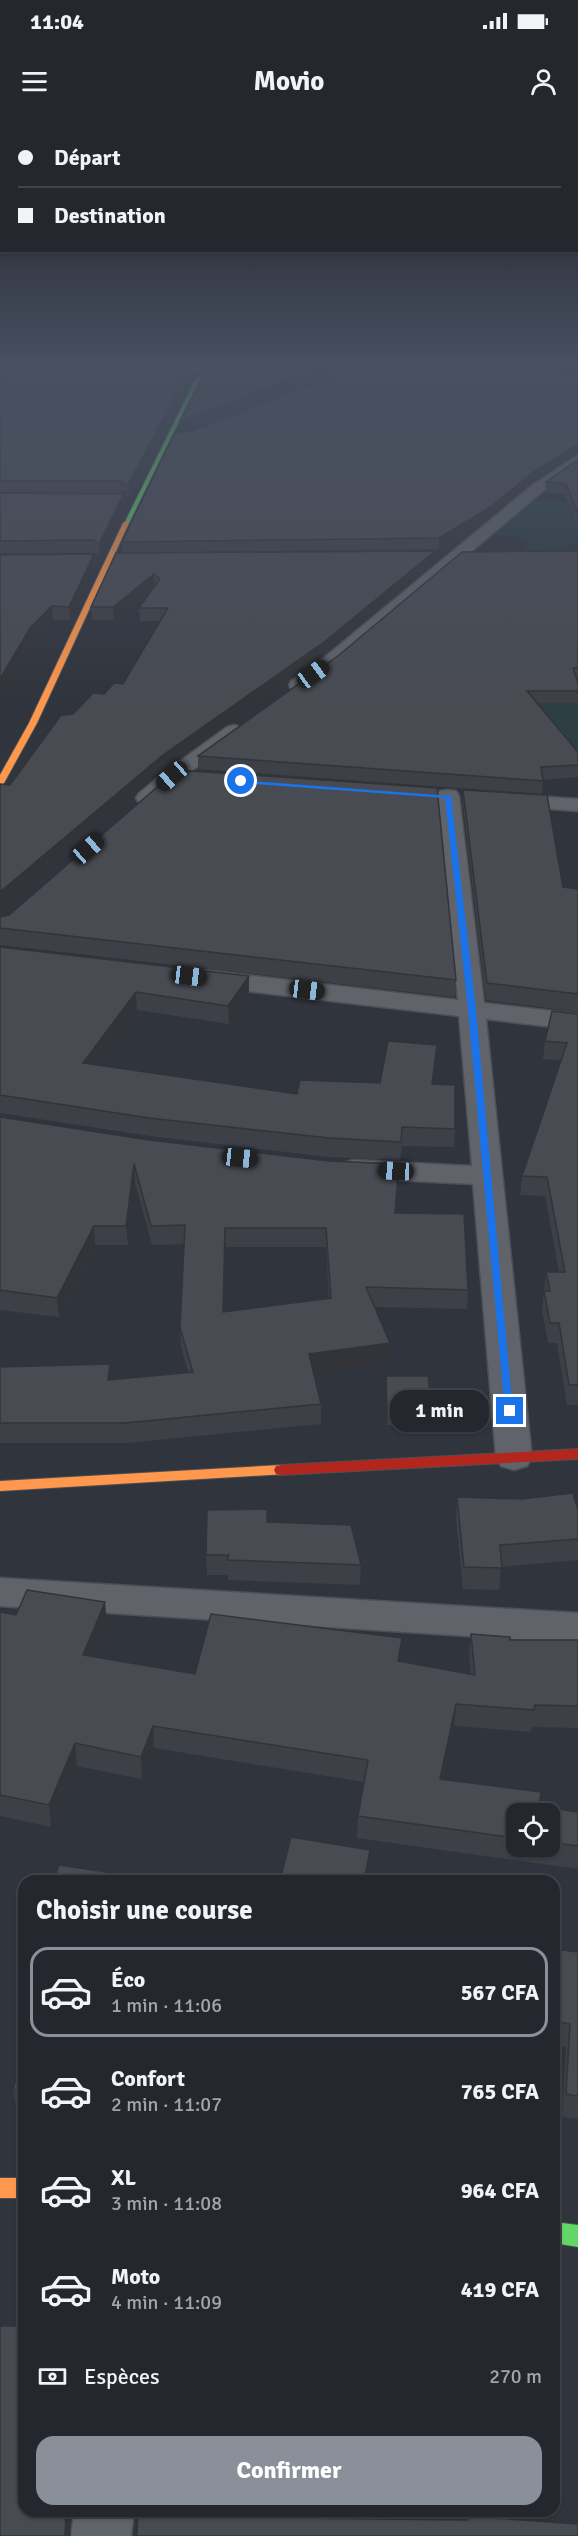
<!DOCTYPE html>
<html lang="fr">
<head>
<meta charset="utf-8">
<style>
  :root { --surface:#24272d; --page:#303339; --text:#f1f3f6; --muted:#a3a5aa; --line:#414449; --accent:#8a909a }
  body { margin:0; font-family:Signika,sans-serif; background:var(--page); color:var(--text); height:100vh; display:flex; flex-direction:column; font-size:22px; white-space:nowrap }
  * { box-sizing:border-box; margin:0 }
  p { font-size:20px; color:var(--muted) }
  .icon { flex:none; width:33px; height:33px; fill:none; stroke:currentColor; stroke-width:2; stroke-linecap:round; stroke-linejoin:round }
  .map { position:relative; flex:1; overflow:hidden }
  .drawer { position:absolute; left:18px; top:1755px; width:542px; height:642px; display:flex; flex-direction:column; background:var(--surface); border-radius:18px; box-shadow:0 2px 4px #0004,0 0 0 2px var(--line) }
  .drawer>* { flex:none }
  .hud { position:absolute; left:0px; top:0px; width:579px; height:132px; box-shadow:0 2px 4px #0004,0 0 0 2px var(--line); display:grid; align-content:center; height:132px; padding:0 18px; background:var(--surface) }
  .controls { position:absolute; left:506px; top:1683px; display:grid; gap:12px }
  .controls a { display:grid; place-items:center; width:54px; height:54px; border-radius:12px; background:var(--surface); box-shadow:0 2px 4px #0004,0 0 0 2px var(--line); font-size:30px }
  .end { position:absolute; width:27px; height:27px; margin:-14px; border:8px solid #1a73e8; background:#fff; box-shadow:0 0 0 3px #fff }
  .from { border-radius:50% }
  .bubble { position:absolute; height:42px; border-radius:18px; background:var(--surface); box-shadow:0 2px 4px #0004,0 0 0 2px var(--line); font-size:20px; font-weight:700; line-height:42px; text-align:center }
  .car { position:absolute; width:18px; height:36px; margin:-18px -9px; border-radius:8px; box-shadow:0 0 4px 2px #0007; background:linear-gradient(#222 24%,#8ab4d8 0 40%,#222 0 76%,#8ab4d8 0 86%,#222 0) }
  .hud b { display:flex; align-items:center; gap:21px; height:57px; font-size:22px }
  .hud b+b { border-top:2px solid var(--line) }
  .hud i { width:15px; height:15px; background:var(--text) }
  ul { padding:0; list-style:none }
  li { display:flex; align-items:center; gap:18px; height:90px; margin:0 12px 9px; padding:0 6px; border:3px solid transparent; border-radius:18px }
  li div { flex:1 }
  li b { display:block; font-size:22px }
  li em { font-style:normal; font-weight:700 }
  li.selected { border-color:var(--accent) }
  li>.icon { width:54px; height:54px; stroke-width:1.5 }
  h2 { padding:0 18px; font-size:27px; line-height:72px }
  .pay { display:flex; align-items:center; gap:15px; height:66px; padding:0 18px; font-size:22px }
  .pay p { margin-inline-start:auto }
  .cta { display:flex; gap:12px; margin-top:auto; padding:12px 18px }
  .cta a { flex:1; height:69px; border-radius:18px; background:var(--accent); color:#fff; font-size:24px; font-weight:700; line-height:69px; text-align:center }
  .status { display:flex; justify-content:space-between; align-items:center; height:42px; padding:0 30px; background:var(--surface); direction:ltr }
  .status svg { height:16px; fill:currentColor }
  header { display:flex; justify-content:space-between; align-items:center; height:78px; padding:0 18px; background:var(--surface); font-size:27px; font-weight:700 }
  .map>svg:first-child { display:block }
  .green { fill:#2d3f43 }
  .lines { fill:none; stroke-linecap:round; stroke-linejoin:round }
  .street-casing { stroke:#4c4f55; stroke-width:3 }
  .fast-casing { stroke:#4c4f55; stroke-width:2 }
  .slow-casing { stroke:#4c4f55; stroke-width:2 }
  .jam-casing { stroke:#4c4f55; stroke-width:2 }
  .street { fill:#60636a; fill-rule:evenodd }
  .fast { fill:#63d668; fill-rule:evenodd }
  .slow { fill:#ff974d; fill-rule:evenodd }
  .jam { fill:#b3261e; fill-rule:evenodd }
  .wall { fill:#3e4047; fill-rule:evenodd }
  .shaded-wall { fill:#323439 }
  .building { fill:#484b52; stroke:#323439; stroke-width:1.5; fill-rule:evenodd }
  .route { fill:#1a73e8 }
</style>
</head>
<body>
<div class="status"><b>11:04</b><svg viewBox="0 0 49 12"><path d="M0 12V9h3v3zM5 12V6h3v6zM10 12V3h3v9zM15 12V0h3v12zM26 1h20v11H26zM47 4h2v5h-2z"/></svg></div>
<header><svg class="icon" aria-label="menu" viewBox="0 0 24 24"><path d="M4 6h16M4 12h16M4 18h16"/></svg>Movio<svg class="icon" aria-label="person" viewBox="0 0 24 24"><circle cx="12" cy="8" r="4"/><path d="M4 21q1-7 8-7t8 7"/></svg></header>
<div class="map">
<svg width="578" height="2416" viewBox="0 0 578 2416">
  <rect width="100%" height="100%" fill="#30343c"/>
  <path class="green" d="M524,380L578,383V421L564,428L526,431L529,418L485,413Z
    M578,580V655L434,585Z"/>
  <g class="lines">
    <g class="street-casing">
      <path id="street" d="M578,335V346L544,370L337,545L305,569H291L289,565L291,561L325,537L534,364Z
        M234,605L241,607L244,611L241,615L179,660L155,683L147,684L139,683L136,678L139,673L165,652L227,607Z
        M448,670L456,671L459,676L484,883L578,894V910L486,899L532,1338L527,1346L514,1350L501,1346L496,1338L473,1064L353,1058L343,1055L338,1049L343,1043L353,1040L472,1046L459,896L204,866L195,863L191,858L195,853L204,850L458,880L437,676L440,671Z
        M503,674L578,679V691L495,685L492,680L495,675Z
        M0,1458L578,1493V1523L0,1486Z
        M74,2391H134L131,2416H71Z"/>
    </g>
    <g class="fast-casing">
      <path id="fast" d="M214,244H219L215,248C336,246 457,247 578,257V259L417,250L211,251L199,261L129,403L124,404L195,260L205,251H147L209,248Z
        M554,2102L578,2105V2127L554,2123Z"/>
    </g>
    <g class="slow-casing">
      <path id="slow" d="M126,401L129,403L37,603L4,663L0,666V655L29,603L123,403Z
        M281,1345L286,1346L288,1350L286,1354L0,1371V1361Z
        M0,2058H24V2078H0Z"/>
    </g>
    <g class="jam-casing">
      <path id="jam" d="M578,1329V1339L281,1355L276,1354L274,1350L276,1346L281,1345Z"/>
    </g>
    <use href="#street" class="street"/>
    <use href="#fast" class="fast"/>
    <use href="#slow" class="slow"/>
    <use href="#jam" class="jam"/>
  </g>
  <path class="wall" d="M0,244H190L0,247Z
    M491,244H578V252Z
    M193,245V255L189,259L129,377L125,375L126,383L100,436L94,433H0V373H122L0,372V249Z
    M578,340V405L565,374L545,372L546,362Z
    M533,362L492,396L439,429L122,433V422Z
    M578,431V560H577L578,583H537L578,632V657L543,660L542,674L198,649V636Z
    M116,433L435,443L324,535L164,650L10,665L73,594L123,564L160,501H140L139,488L154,466L114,500H92L91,487Z
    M94,434L95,447L70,500H53L32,522L0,576V435Z
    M463,670L563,767L578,769V892L486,880L463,685Z
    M0,797L456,860L455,877L0,825Z
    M0,827L249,873L229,904L137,890L96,945L297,974L380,963L436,942L433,964L455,1009L454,1027L402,1026L400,1040L329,1037L150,1016L0,993Z
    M578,894V1285H567L557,1223H548L542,1190L546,1152H559L545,1076L520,1075L522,1056L561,940L543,939L545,921Z
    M0,997L398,1063L396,1093L468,1170L467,1189L375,1187L389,1243L313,1253L321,1284V1304L127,1323H0V1247L110,1244L111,1259L188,1252L181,1227L180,1208L184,1124L152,1125L135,1063L128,1125H95L59,1197L0,1190ZM226,1127H326L329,1179L224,1192Z
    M386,1256L432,1293L431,1305H387Z
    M457,1377L578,1390V1440L501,1447L499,1470L463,1469L456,1399Z
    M267,1402L361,1445L360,1465L228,1460V1455H207L206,1435Z
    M0,1492L16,1495L107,1504L94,1537L195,1554L401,1541L471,1554L469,1536L471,1514L510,1520H578V1608L532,1607L531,1612L454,1606L443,1659L539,1686L578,1692V1749L357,1718L358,1696L364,1662L154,1628L142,1659L77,1646L51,1707L0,1696ZM516,1694H549V1726H516Z
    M554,1829L578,1832V1999L562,1997L566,1927L554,1925Z
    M24,1934V1993L17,1992L13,1969Z"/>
  <path class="shaded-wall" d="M193,245V255L189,259L129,377L128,365L189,249Z
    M330,245V254L181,310L180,301Z
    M578,324V333L533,362L492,396L439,429V418L533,352Z
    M125,371L126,383L100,436L99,424Z
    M435,431V443L324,535L164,650L0,790V772L163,635Z
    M94,434L95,447L70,500L69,487Z
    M154,454V466L114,500L113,487Z
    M52,486L53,500L32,522L0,576V559L30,508Z
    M249,856V873L229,904L228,886Z
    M136,872L137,890L84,961L83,943Z
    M437,925L436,942L431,982L432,964Z
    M134,1044L135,1063L128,1125L126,1106Z
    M399,1044L398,1063L394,1112L395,1093Z
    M94,1106L95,1125L59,1197L57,1178Z
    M225,1108L226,1127L224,1212L223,1192Z
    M390,1223L389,1243L308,1254L309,1234Z
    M110,1244L112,1263L108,1260Z
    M105,1482L107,1504L86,1557L83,1535Z
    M402,1518L401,1540L397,1563L398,1541Z
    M456,1584L454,1606L438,1681L440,1659Z
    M153,1606L154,1628L142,1659L141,1637Z
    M75,1623L77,1646L51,1707L49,1685Z
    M370,1730L369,1754L368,1761H364Z
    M64,2391H73L70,2410L71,2416H65Z"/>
  <path class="building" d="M193,245L189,249L128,365L120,361H0V249Z
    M330,245L180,301L204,255L214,246Z
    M361,246L506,250L578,256V324L533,352L492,386L439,418L122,422L174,314L192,311Z
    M578,340V393L566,364L546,362Z
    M125,371L99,424L93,420L0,421V373L120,374Z
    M435,431L324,522L163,635L0,772V664L10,665L61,595L73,594L93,573L104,574L114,563L123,564L168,488H139L160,459L154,454L113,487H91L116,433Z
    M578,431V548H573L578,563V571H527L578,632V645L541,647L543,661L198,636L339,535L462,432Z
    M94,434L69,487L52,486L30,508L0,559V435Z
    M177,650L437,668L456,860L0,808V797L9,795Z
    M463,670L547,675L563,767L578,769V874L487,863Z
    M0,827L249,856L228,886L136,872L83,943L297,974L300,960L380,963L388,921L437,925L432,964L455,965V1009L402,1007L401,1022L329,1018L149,998L0,975Z
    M552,891L578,894V1265H569L559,1203H550L544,1171H550L546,1152H565L547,1057L522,1056L567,923L545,921Z
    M0,997L149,1020L329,1041L399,1044L395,1093L464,1094L468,1170L366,1167L390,1223L309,1234L321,1284L125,1303H0V1247L110,1244L108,1260L193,1252L180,1208L185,1105L151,1106L134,1044L126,1106H94L57,1178L0,1170ZM225,1108H326L331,1178L223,1192Z
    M386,1256H428L432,1293H387Z
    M573,1373L578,1390V1419L500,1425L502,1448L464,1447L457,1377L522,1379Z
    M267,1389V1402L351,1405L361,1445L227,1440L229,1435H206L207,1390Z
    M27,1470L105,1482L83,1535L195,1554L211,1494L402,1518L398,1541L475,1555L471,1514L510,1517V1520H578V1586L535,1585L534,1590L456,1584L440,1659L541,1672L539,1686L578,1692V1726L549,1722V1694H516V1718L358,1696L368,1640L153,1606L141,1637L75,1623L49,1685L0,1675V1492L16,1495Z
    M291,1717L370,1730L364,1761H280Z
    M59,1745L167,1761H54Z
    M554,1829L578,1832V1976L566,1974L570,1904L554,1901Z
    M24,1934V1971L13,1969Z
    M0,2206H24V2391H66L65,2416H0Z
    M138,2391H220V2397L467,2400V2396L578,2404V2416H137Z"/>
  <linearGradient id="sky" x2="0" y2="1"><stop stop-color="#1a1d21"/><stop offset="0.42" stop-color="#485061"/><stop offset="1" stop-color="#485061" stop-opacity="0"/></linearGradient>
  <rect width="578" height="582" fill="url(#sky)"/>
  <path class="route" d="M239,660L451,676L476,890L513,1293L510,1294L505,1291L468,890L445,678L241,663Z"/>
</svg>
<div class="controls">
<a><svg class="icon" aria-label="locate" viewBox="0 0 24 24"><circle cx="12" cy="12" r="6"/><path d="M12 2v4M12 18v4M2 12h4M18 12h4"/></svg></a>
</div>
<i class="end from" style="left:241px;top:661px"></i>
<i class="end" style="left:510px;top:1291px"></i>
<div class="bubble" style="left:390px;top:1270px;width:99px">1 min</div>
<i class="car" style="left:313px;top:554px;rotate:54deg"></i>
<i class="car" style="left:172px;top:656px;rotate:229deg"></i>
<i class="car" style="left:88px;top:729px;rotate:49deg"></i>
<i class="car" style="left:189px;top:856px;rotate:97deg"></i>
<i class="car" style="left:307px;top:870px;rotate:97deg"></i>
<i class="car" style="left:240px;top:1038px;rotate:96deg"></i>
<i class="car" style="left:396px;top:1051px;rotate:273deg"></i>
<div class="hud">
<b><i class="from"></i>Départ</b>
<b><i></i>Destination</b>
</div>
<section class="drawer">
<h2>Choisir une course</h2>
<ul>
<li class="selected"><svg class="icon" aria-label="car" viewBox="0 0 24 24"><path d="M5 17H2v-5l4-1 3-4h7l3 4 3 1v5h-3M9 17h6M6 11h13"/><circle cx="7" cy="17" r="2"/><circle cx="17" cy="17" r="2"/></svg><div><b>Éco</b><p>1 min · 11:06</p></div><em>567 CFA</em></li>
<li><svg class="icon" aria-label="car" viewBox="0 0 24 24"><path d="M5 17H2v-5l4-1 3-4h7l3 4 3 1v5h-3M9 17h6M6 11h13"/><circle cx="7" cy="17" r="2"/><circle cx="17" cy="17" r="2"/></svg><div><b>Confort</b><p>2 min · 11:07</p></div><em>765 CFA</em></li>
<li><svg class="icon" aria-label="car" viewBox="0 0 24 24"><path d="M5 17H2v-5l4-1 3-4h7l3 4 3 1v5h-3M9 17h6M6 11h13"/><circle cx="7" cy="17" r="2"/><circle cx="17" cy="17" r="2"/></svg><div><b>XL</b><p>3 min · 11:08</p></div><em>964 CFA</em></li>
<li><svg class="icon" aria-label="car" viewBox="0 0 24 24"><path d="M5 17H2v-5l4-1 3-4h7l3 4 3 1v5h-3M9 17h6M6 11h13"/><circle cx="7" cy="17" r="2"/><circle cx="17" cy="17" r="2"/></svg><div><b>Moto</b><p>4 min · 11:09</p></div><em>419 CFA</em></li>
</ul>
<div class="pay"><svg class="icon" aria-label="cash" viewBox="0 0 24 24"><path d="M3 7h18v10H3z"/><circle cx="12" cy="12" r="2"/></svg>Espèces<p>270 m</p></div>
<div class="cta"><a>Confirmer</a></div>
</section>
</div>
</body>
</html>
